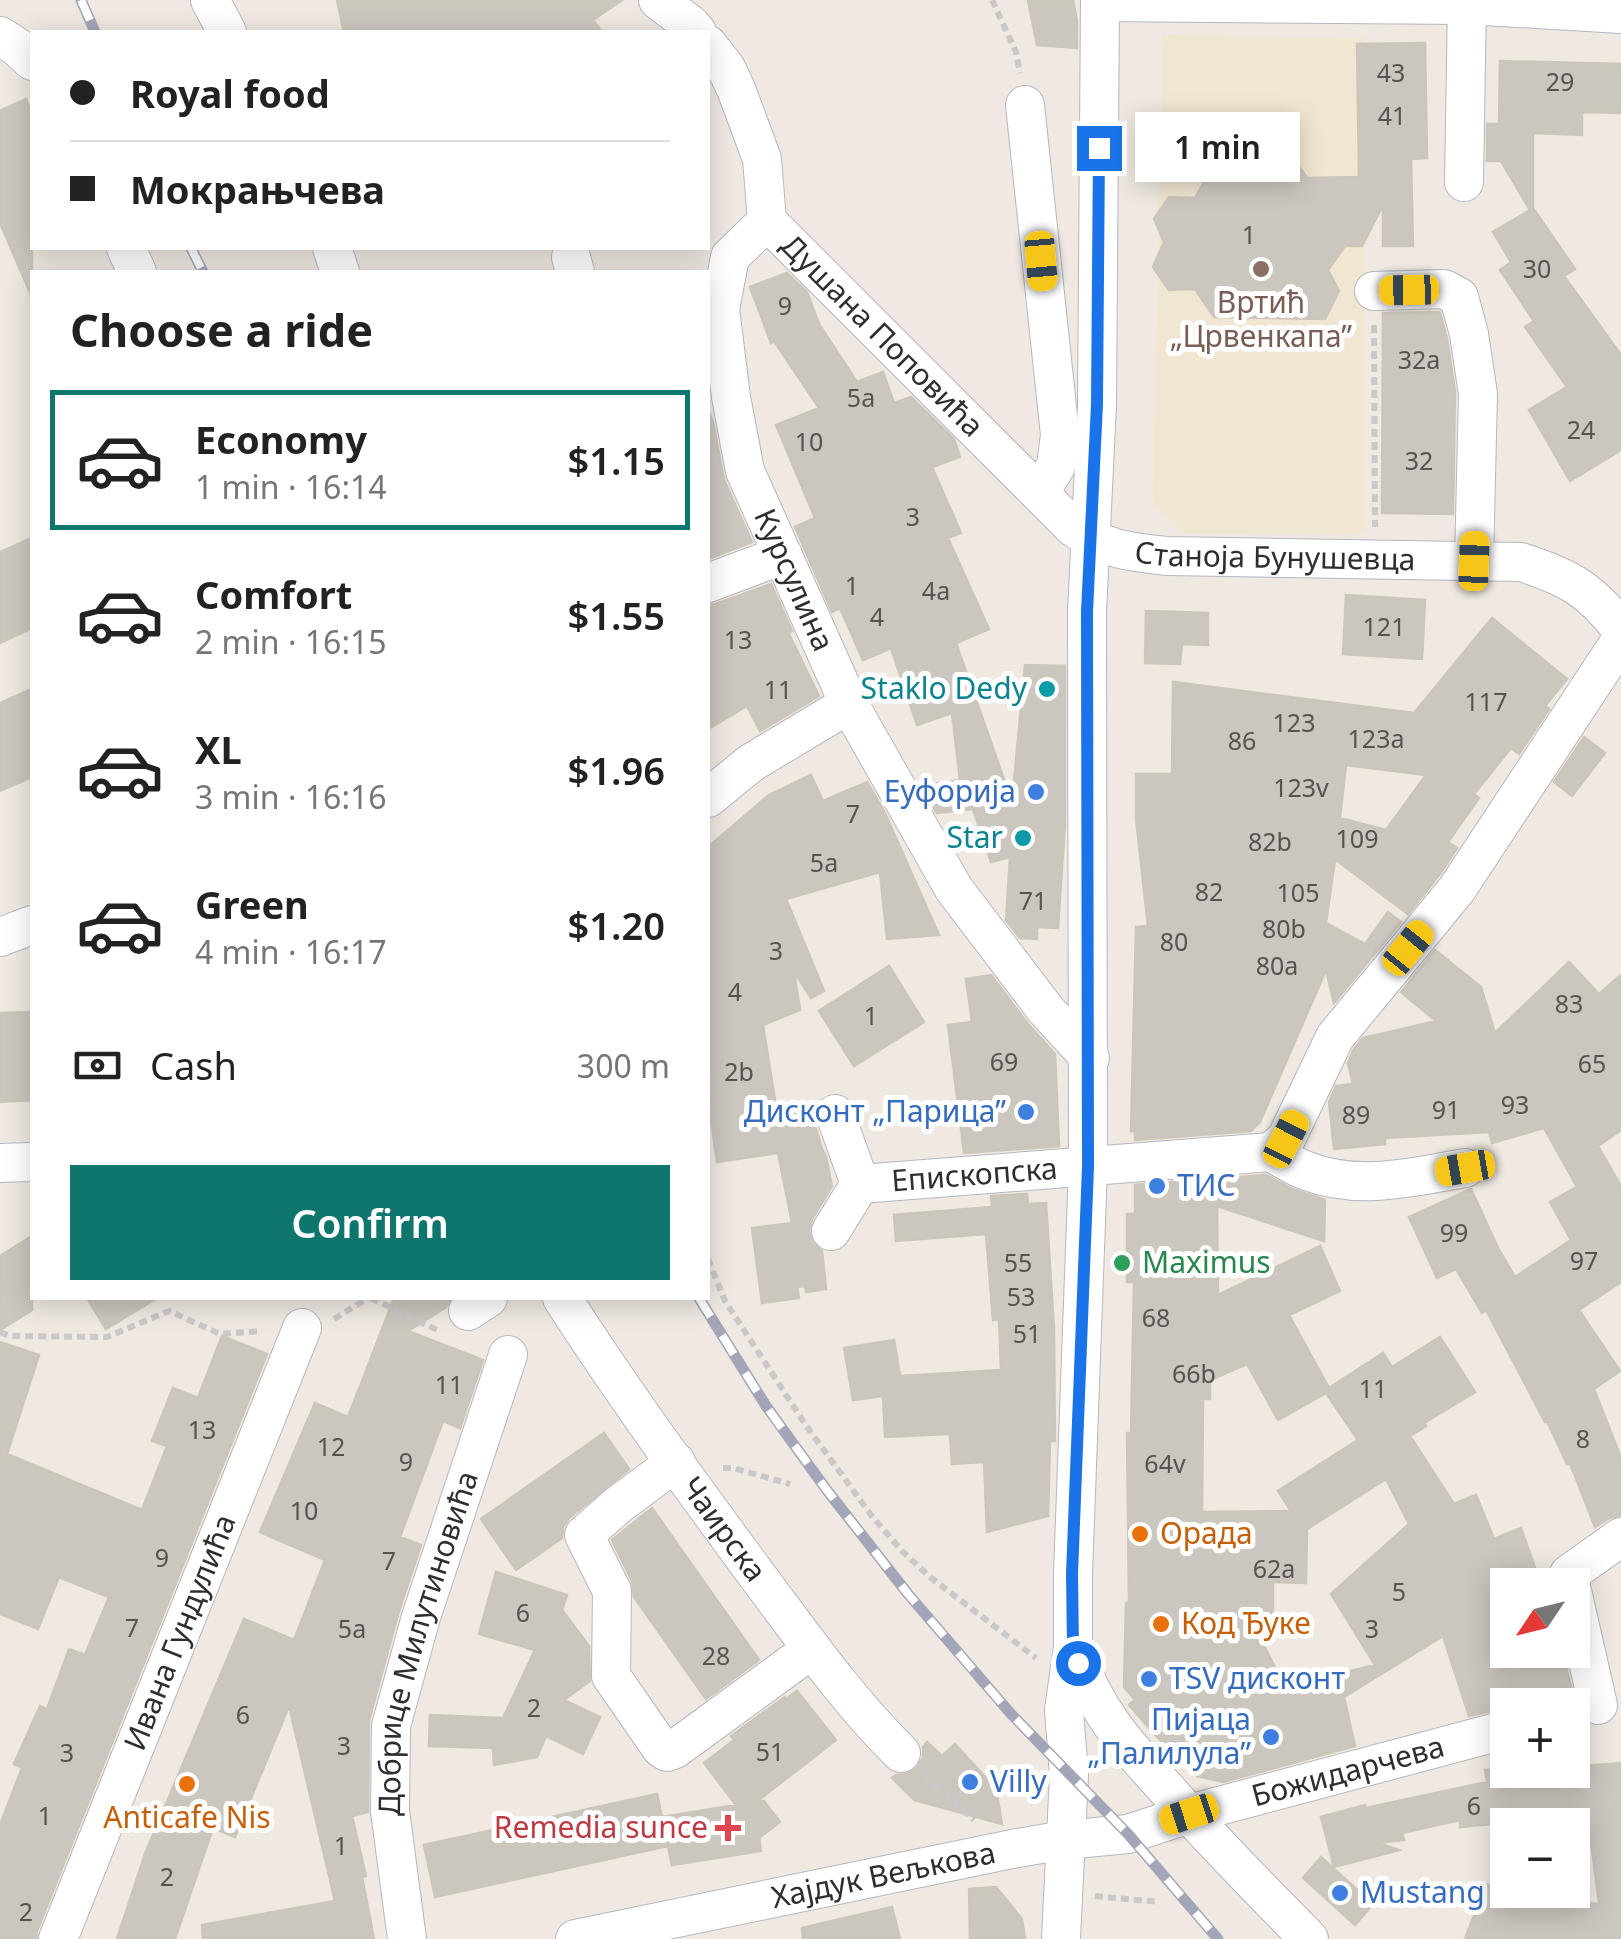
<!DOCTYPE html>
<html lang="en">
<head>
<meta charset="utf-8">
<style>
  :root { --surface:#fff; --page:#f6f6f6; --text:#222; --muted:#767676; --line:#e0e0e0; --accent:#0f766e }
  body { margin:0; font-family:"Noto Sans",sans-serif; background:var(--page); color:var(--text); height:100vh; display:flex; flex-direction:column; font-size:38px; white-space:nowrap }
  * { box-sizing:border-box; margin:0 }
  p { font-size:32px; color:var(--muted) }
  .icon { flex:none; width:55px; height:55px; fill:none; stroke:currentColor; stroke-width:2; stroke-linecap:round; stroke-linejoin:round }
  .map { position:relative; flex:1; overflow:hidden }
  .drawer { position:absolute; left:30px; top:270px; width:680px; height:1030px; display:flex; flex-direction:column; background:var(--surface); border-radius:0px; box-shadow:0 5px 25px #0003 }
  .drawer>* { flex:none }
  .guide { position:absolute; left:30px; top:30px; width:680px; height:220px; border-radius:0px; box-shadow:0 5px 25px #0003; display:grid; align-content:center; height:220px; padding:0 40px; background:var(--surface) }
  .needle { width:65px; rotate:235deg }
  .controls { position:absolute; left:1490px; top:1568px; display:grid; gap:20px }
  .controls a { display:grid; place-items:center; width:100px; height:100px; border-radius:0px; background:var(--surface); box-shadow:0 5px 25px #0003; font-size:50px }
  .end { position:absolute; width:45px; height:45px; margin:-22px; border:12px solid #1a73e8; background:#fff; box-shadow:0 0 0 5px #fff }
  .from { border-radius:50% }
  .bubble { position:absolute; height:70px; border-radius:0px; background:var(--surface); box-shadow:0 5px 25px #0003; font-size:32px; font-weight:600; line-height:70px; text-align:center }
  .car { position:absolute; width:30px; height:60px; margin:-30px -15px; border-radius:12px; box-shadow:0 0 8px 2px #0007; background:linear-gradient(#f5c518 24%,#345 0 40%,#f5c518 0 76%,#345 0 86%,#f5c518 0) }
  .guide b { display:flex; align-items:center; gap:35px; height:95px; font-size:38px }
  .guide b+b { border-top:2px solid var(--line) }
  .guide i { width:25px; height:25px; background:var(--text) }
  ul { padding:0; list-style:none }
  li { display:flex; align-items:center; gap:30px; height:140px; margin:0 20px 15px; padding:0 20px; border:5px solid transparent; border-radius:0px }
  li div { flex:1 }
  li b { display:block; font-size:38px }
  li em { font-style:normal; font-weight:600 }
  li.active { border-color:var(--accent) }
  li>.icon { width:90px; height:90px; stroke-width:1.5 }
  h2 { padding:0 40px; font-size:45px; line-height:120px }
  .pay { display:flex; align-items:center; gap:25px; height:110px; padding:0 40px; font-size:38px }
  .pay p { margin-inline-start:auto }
  .action { display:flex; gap:20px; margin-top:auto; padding:20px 40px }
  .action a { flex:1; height:115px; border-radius:0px; background:var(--accent); color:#fff; font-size:40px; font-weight:600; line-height:115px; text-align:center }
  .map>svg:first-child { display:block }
  .education { fill:#f0e6d1 }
  .building { fill:#cbc7bf; stroke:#cbc5ba; stroke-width:2.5; fill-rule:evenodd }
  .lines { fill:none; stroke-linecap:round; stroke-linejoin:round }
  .minor-casing { stroke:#b4b7c1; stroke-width:40 }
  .path { stroke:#c9c9c9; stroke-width:6; stroke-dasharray:8 5; stroke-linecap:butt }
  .minor { stroke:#fff; stroke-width:38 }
  .rail-casing { stroke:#a3a6b8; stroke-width:11 }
  .rail { stroke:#fff; stroke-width:8; stroke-dasharray:22; stroke-linecap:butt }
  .route { stroke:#1a73e8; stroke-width:12 }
  .education-dot { fill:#8d6e63; stroke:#fff; stroke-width:4 }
  .culture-dot { fill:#0f9aa8; stroke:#fff; stroke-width:4 }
  .shop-dot { fill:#3f7fe0; stroke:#fff; stroke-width:4 }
  .leisure-dot { fill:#2e9e5b; stroke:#fff; stroke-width:4 }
  .food-dot { fill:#e8710a; stroke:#fff; stroke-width:4 }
  .health-dot { fill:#e0444e; stroke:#fff; stroke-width:4 }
  .labels { text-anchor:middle; stroke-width:10; stroke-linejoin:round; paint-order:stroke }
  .number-label { font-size:25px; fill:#555452 }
  .education-label { font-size:30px; fill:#785e54; stroke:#fff }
  .street-label { font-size:30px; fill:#2e2e2e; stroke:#fff }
  .culture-label { font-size:30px; fill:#0d838f; stroke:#fff; text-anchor:end }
  .shop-label { font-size:30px; fill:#366cbe; stroke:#fff; text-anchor:start }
  .leisure-label { font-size:30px; fill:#27864d; stroke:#fff; text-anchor:start }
  .food-label { font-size:30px; fill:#c56008; stroke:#fff; text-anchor:start }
  .health-label { font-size:30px; fill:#be3a42; stroke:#fff; text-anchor:end }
</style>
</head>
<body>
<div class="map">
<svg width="1621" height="1939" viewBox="0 0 1621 1939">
  <rect width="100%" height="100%" fill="#efe9e1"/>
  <path class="education" d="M1163,35L1364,38V534L1181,533L1153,501Z"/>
  <path class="building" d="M337,0H622L593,20L602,32H344Z
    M1028,0H1073L1077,20V48L1037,45Z
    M1425,43L1427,158L1411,159L1413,246H1383V205L1362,246H1345L1328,270L1339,291L1325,319L1214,317L1195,289L1169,290L1153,267L1164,242L1154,219L1169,197L1195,198L1209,173L1234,171L1252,148L1288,150L1307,178L1359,177L1357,44Z
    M1500,61L1621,64V113L1582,112V135L1533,133V208L1575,269L1564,276L1621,355V450L1570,481L1529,410L1567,387L1525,327L1534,321L1500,270L1511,262L1493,232L1530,210L1501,161H1487V124H1499Z
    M26,99L32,117V297L0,223V111Z
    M787,273L807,292L819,324L857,382L883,372L894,403L911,397L954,439L960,457L932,467L961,533L948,538L989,629L956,643L1012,802L1025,665L1065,666V824L1058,928L1037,927V939L1020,938L1006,920L1010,857L991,862L973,809L937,813L934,809L931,784L960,780L952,713L917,725L891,648L863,660L840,608L832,612L795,527L815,518L776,425L819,408L774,341L771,343L750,287Z
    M1440,312L1447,339L1455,391L1453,514L1382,513L1383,313Z
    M708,410L713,422L724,480L752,542L708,559Z
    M32,538V628L0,643V552Z
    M771,584L792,631L788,632L819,696L760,731L747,706L708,729V605L716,604Z
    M1346,595L1425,600L1422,659L1343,654Z
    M1146,611L1208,613V645L1182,644L1180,664L1145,663Z
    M1492,618L1567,679L1545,706L1549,709L1519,754L1511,748L1474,794L1479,798L1448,842L1457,848L1440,874L1408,914L1335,859L1326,923L1365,944L1388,912L1401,922L1334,1003L1326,970L1260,1122L1251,1131L1135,1140V1131H1131L1136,927L1148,926L1136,818V774H1172L1173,682L1414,713ZM1346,765L1426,775L1386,830L1340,818Z
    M32,689V777L0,791V703Z
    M1584,737L1605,753L1572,796L1554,782Z
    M811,775L823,801L867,782L884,811L939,935L887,939L880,872L786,899L824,991L811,998L794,971L800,1010L763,1025L777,1113L814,1108V1122L822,1149L826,1157L832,1186L812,1219L809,1231L812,1242L822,1251L826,1289L806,1292L805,1286L797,1287L799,1298L762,1303L752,1228L792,1223L778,1153L717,1162L708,1099V1090L711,1089L708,1064V847L769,795Z
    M1435,950L1481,987L1495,1033L1569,962L1599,994L1621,975V1130L1598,1146L1621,1186V1282L1579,1310L1620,1371L1594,1389L1621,1458V1515L1609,1518L1595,1527L1570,1463L1567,1464L1547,1421L1545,1422L1486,1310L1482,1313L1456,1269L1437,1278L1409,1217L1471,1189L1498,1248L1515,1277L1571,1240L1550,1202L1577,1187L1544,1128L1492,1143L1489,1132L1385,1138V1144L1334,1149L1329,1102L1336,1086L1353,1084L1348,1063L1354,1049L1363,1038L1436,1021L1401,992Z
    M889,966L924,1022L854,1066L819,1011Z
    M991,975L1028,1024L1055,1054L1059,1146L964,1153L948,1025L972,1022L966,979Z
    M32,1012V1100L0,1102V1013Z
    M1266,1175L1295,1190L1325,1200L1324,1241L1217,1206L1218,1295L1320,1246L1340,1291L1289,1315L1329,1388L1383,1353L1392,1367L1440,1337L1475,1392L1424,1423L1426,1426L1410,1436L1454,1504L1476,1495L1494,1539L1521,1528L1541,1585H1508V1650H1562L1571,1687L1514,1705H1508V1707L1469,1716L1443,1636L1344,1697L1355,1746L1223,1782L1197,1776L1156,1736L1129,1705L1135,1700L1124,1687L1126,1603H1129L1127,1433H1131L1134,1282H1127V1214H1135V1185ZM1247,1364L1278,1420L1326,1393L1358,1440L1278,1491L1291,1511L1202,1512L1203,1399H1210V1380ZM1386,1479L1409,1524L1331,1594L1375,1665L1285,1687L1249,1616H1273V1582L1306,1583L1307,1529Z
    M1027,1194L1028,1204L1046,1203L1054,1329L1055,1441H1050L1048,1516L987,1532L984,1462L952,1464L950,1434L885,1437L883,1396L853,1400L844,1348L894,1340L900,1376L1001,1370L999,1319L993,1320L986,1234L896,1241L894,1215L992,1207L991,1196Z
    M32,1236V1310L0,1330V1256Z
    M87,1298H157L106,1329Z
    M394,1298H451L446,1307L408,1331L483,1360L460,1428L443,1421L400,1537L421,1545L399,1611L369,1720L368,1812L352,1816L366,1876L362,1877L374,1939H203L202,1925L335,1901L289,1706L235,1837L213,1828L175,1939H117L145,1854L244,1619L294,1640L325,1560L260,1532L315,1403L348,1417L358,1391L361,1392L359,1389Z
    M222,1336L267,1354L37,1931L36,1939H0V1825L22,1768L14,1764L40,1706L47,1709L69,1649L85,1655L109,1597L59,1577L38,1629L0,1614V1342L39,1355L7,1454L142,1510L167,1446L152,1441L173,1388L198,1398Z
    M604,1433L629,1469L569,1518L563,1527L562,1538L516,1570L481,1519Z
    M652,1508L759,1660L706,1699L634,1597L632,1581L612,1540Z
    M496,1572L567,1595L562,1610L589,1646L590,1681L564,1700L600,1717L583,1754L546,1736L537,1757L494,1765L493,1748L429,1746L430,1715L503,1718L535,1650L479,1634Z
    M797,1691L836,1740L756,1802L764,1801L780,1822L759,1838L761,1851L672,1865L668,1846L435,1897L424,1845L657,1794L662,1817L736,1805L704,1763L734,1740L731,1736L785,1697L786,1699Z
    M927,1742L942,1756L955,1744L996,1789L1002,1824L914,1800L892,1778L896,1775L907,1774L917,1768L923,1758V1747Z
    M1621,1763V1939H1465L1486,1884L1551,1908L1552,1899L1599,1904L1589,1826L1491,1824L1460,1827V1820L1402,1833L1404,1840L1378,1843L1399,1850L1334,1867L1321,1817L1365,1805L1366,1808L1487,1782L1485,1770H1572V1767Z
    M1321,1857L1373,1904L1355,1925L1303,1878Z
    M996,1887L1022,1919L1025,1939H970L969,1889Z
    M892,1907L900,1939H803L802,1928Z"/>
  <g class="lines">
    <g class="minor-casing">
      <g id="minor">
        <path d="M210,0L227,32"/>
        <path d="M658,0L691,25L697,32"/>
        <path d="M1100,2L1467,5L1621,14"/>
        <path d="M0,36L17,47L32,61"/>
        <path id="s1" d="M708,45L726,68L736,89L762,159L767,221L1073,527C1101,549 1131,552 1166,556L1521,562C1568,577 1590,589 1621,629"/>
        <path d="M1025,105L1060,435L1056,466L1040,492"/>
        <path d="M1464,182L1467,0"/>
        <path id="s2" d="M767,221L730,257L720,309L731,397L745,471L849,704L954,889L1046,1010L1090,1058"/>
        <path d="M126,248L137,272"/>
        <path d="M332,248L340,272"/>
        <path d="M571,257L575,272"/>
        <path d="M1374,291L1444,289L1459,297L1469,334L1478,394L1474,561"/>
        <path d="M708,583L783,555"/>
        <path d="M708,798L751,763L849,704"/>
        <path d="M0,937L32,925"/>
        <path d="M835,1114L860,1184"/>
        <path d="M1271,1152L1286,1139L1335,1037L1457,889L1621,640"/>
        <path d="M1271,1152C1283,1159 1295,1167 1307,1171C1359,1191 1413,1177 1465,1168"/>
        <path d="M0,1163L32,1162"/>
        <path id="s3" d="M831,1231L860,1184L1271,1152"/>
        <path id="s4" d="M562,1298C623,1393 689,1483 756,1574C802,1635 847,1700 901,1753"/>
        <path d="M468,1311L488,1298"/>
        <path d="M676,1462L618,1505L584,1535L612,1591L611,1676L661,1748L667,1752L675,1749L812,1649"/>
        <path d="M1571,1585L1569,1574L1621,1537"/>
        <path d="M1572,1591L1598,1705"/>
        <path d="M1074,1648C1093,1710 1128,1747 1171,1794C1215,1844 1262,1891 1309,1939"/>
        <path id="s5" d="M58,1939L302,1328"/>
        <path id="s6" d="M407,1939L390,1811L391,1726L421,1617L508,1355"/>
        <path id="s7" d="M575,1939L1012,1849L1065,1840L1128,1834L1189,1814L1508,1729"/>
        <path d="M1061,1939L1069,1775L1064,1710L1073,1647V1574L1088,1167L1087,612L1097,405L1100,0"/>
      </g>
    </g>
    <path class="path" d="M992,0L1016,52L1020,73
      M1374,325L1375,527
      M708,1259L725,1301L805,1424L871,1515L902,1551L930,1577L1036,1658
      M371,1298L437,1330
      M334,1319L368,1298
      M0,1332L9,1336L107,1337L169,1311L220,1334L262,1331
      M723,1468H733L790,1484
      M924,1775L974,1820
      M1095,1896L1159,1902"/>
    <use href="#minor" class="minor"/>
    <g class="rail-casing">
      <path id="rail" d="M81,0L95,32
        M191,248L203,272
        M699,1298L766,1406L826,1489L908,1594L1011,1714L1128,1834L1218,1939"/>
    </g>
    <use href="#rail" class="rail"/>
  </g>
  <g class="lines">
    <path class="route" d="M1078,1663L1073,1647L1072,1574L1088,1167L1087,612L1097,404L1099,148"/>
  </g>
  <circle class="education-dot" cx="1261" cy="269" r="10"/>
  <g class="culture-dot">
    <circle cx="1047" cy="689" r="10"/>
    <circle cx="1023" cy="838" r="10"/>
  </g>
  <g class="shop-dot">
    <circle cx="1036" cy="792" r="10"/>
    <circle cx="1026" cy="1112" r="10"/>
    <circle cx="1157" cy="1186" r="10"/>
    <circle cx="1149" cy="1679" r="10"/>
    <circle cx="1271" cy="1737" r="10"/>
    <circle cx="970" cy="1782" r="10"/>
    <circle cx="1340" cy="1893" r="10"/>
  </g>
  <circle class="leisure-dot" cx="1122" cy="1263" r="10"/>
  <g class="food-dot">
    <circle cx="1140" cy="1534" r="10"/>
    <circle cx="1161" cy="1624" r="10"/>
    <circle cx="187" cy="1784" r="10"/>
  </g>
  <path class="health-dot" d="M723 1813h10v10h10v10h-10v10h-10v-10h-10v-10h10z"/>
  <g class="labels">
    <g class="number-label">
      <text x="1391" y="82">43</text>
      <text x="1560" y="91">29</text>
      <text x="1392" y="125">41</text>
      <text x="1249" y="244">1</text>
      <text x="1537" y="278">30</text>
      <text x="785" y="315">9</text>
      <text x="1419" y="369">32a</text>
      <text x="861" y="407">5a</text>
      <text x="1581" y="439">24</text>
      <text x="809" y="451">10</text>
      <text x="1419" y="470">32</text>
      <text x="913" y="526">3</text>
      <text x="852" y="595">1</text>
      <text x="936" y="600">4a</text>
      <text x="877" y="626">4</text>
      <text x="1384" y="636">121</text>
      <text x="738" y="649">13</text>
      <text x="778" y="699">11</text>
      <text x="1486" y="711">117</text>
      <text x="1294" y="732">123</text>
      <text x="1376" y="748">123a</text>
      <text x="1242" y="750">86</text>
      <text x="1301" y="797">123v</text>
      <text x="853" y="823">7</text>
      <text x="1357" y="848">109</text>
      <text x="1270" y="851">82b</text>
      <text x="824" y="872">5a</text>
      <text x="1209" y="901">82</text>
      <text x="1298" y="902">105</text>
      <text x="1033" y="910">71</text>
      <text x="1284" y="938">80b</text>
      <text x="1174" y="951">80</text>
      <text x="776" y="960">3</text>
      <text x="1277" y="975">80a</text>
      <text x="735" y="1001">4</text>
      <text x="1569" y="1013">83</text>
      <text x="871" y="1025">1</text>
      <text x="1004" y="1071">69</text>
      <text x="1592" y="1073">65</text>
      <text x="739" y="1081">2b</text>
      <text x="1515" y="1114">93</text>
      <text x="1446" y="1119">91</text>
      <text x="1356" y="1124">89</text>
      <text x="1454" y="1242">99</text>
      <text x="1584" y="1270">97</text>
      <text x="1018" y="1272">55</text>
      <text x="1021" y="1306">53</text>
      <text x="1156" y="1327">68</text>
      <text x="1027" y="1343">51</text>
      <text x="1194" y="1383">66b</text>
      <text x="449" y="1394">11</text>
      <text x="1373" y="1398">11</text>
      <text x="202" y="1439">13</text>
      <text x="1583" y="1448">8</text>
      <text x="331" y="1456">12</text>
      <text x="406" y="1471">9</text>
      <text x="1165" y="1473">64v</text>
      <text x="304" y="1520">10</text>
      <text x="162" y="1567">9</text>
      <text x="389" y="1570">7</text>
      <text x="1274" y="1578">62a</text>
      <text x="1399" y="1601">5</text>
      <text x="523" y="1622">6</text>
      <text x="132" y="1637">7</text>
      <text x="352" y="1638">5a</text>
      <text x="1372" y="1638">3</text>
      <text x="716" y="1665">28</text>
      <text x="534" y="1717">2</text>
      <text x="243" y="1724">6</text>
      <text x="344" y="1755">3</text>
      <text x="770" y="1761">51</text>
      <text x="67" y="1762">3</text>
      <text x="1474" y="1815">6</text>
      <text x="45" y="1825">1</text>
      <text x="341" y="1855">1</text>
      <text x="167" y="1886">2</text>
      <text x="26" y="1921">2</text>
    </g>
    <g class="education-label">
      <text x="1261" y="313">Вртић<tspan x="1261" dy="34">„Црвенкапа”</tspan></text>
    </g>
    <g class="street-label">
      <text dy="10" stroke="none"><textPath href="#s1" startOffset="352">Душана Поповића</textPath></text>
      <text dy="10" stroke="none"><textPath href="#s1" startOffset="830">Станоја Бунушевца</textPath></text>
      <text dy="10" stroke="none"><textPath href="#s2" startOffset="388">Курсулина</textPath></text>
      <text dy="10" stroke="none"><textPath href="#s3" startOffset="170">Епископска</textPath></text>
      <text dy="10" stroke="none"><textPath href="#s4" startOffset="282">Чаирска</textPath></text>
      <text dy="10" stroke="none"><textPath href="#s5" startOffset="330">Ивана Гундулића</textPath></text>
      <text dy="10" stroke="none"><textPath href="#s6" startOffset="302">Добрице Милутиновића</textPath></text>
      <text dy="10" stroke="none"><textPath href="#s7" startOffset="792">Божидарчева</textPath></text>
      <text dy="10" stroke="none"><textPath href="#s7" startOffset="315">Хајдук Вељкова</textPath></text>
    </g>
    <g class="culture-label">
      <text x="1027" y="699">Staklo Dedy</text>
      <text x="1003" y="848">Star</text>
    </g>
    <g class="shop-label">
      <text x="1016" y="802" text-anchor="end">Еуфорија</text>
      <text x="1006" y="1122" text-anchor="end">Дисконт „Парица”</text>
      <text x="1177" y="1196">ТИС</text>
      <text x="1169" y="1689">TSV дисконт</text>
      <text x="1251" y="1730" text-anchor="end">Пијаца<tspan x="1251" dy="34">„Палилула”</tspan></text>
      <text x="990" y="1792">Villy</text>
      <text x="1360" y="1903">Mustang</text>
    </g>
    <g class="leisure-label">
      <text x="1142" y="1273">Maximus</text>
    </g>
    <g class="food-label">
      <text x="1160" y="1544">Орада</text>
      <text x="1181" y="1634">Код Ђуке</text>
      <text x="187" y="1828" text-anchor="middle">Anticafe Nis</text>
    </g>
    <g class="health-label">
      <text x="708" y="1838">Remedia sunce</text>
    </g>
  </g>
</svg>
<div class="controls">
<a><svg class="needle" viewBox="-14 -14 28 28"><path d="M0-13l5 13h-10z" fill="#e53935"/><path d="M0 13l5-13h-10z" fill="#767676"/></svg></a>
<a>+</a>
<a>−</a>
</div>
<i class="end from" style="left:1078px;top:1663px"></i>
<i class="end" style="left:1099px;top:148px"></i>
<div class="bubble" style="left:1135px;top:112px;width:165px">1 min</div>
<i class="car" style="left:1041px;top:261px;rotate:175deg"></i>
<i class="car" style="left:1409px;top:290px;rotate:269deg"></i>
<i class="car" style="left:1474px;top:561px;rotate:2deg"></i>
<i class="car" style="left:1408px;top:948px;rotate:39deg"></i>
<i class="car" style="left:1286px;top:1139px;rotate:27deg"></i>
<i class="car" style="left:1465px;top:1168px;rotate:260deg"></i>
<i class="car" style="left:1189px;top:1814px;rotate:252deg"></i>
<div class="guide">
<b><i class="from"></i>Royal food</b>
<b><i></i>Мокрањчева</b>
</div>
<section class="drawer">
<h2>Choose a ride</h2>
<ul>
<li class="active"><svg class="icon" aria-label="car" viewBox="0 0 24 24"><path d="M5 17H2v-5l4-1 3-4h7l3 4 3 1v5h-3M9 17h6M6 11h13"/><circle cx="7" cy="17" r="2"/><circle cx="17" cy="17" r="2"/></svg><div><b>Economy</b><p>1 min · 16:14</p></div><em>$1.15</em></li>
<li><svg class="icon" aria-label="car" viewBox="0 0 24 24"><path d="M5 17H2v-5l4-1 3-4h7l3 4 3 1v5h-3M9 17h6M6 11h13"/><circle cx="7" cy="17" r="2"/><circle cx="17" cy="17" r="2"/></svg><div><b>Comfort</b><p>2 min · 16:15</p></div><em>$1.55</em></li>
<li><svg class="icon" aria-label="car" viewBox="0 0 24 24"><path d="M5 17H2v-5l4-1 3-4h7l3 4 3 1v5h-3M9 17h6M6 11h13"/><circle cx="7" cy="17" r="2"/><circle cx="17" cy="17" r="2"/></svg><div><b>XL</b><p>3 min · 16:16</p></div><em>$1.96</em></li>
<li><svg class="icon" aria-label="car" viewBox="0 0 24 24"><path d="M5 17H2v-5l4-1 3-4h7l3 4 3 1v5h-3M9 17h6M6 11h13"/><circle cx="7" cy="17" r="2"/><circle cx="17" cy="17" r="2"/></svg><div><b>Green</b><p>4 min · 16:17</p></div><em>$1.20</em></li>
</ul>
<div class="pay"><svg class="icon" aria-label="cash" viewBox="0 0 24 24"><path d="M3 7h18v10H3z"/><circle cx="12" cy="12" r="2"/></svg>Cash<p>300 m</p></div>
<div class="action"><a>Confirm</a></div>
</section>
</div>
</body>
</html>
